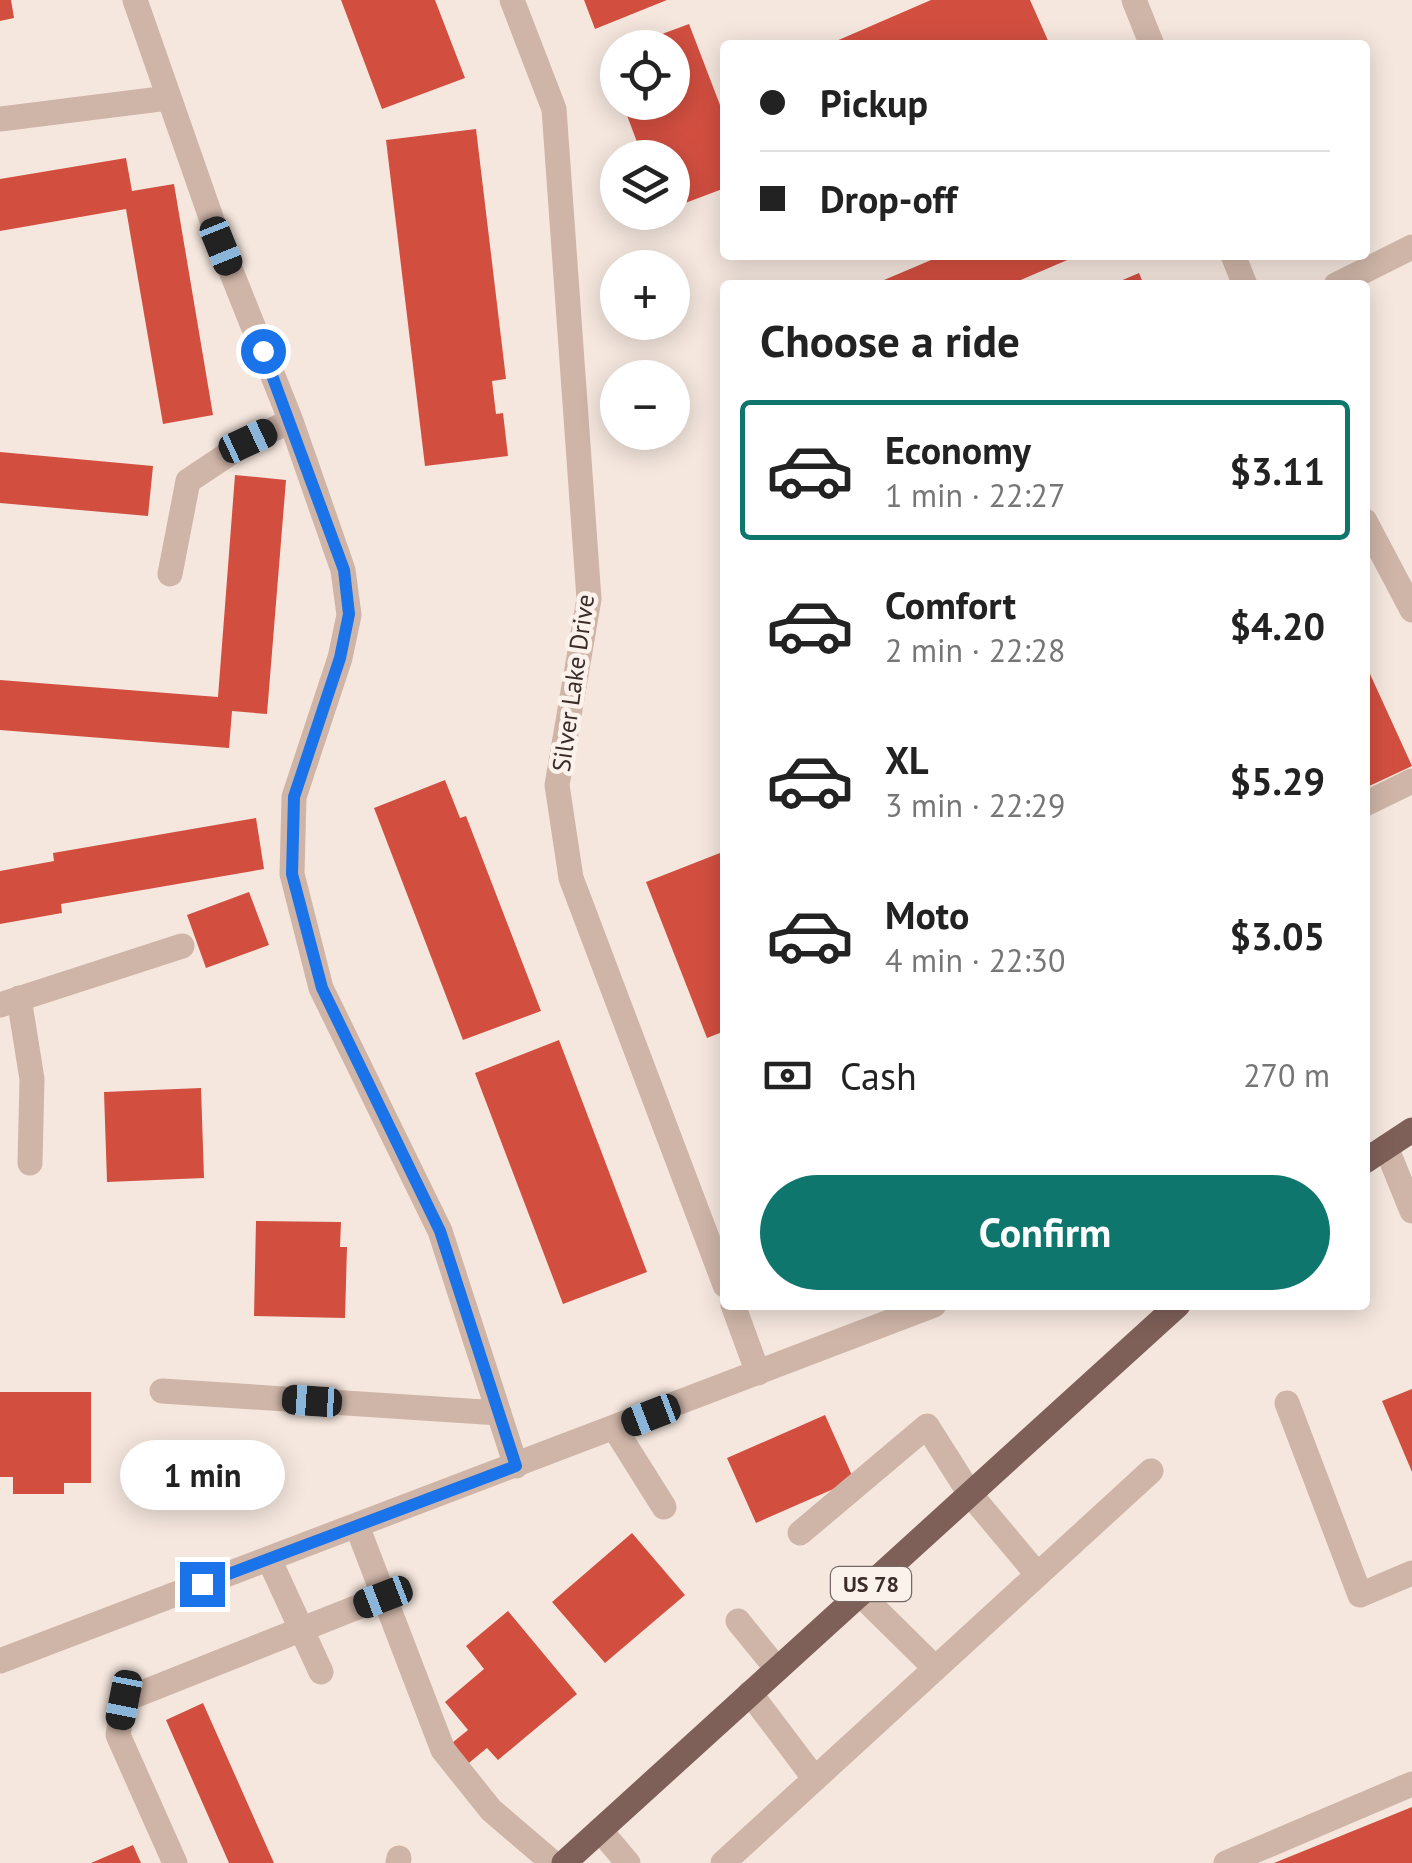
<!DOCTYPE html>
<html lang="en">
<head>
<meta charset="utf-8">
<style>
  :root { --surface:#fff; --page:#f2f2f2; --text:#222; --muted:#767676; --line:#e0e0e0; --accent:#0f766e }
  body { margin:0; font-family:"PT Sans",sans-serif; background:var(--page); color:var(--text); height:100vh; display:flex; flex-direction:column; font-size:38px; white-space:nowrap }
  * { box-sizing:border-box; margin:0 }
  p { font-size:32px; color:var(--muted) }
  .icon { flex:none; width:55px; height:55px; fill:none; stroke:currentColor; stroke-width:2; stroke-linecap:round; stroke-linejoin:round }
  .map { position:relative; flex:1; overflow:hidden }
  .panel { position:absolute; left:720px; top:280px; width:650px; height:1030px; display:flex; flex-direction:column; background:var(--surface); border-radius:10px; box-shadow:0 5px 25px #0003 }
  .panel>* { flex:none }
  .guide { position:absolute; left:720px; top:40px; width:650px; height:220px; border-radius:10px; box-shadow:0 5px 25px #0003; display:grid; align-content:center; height:220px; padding:0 40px; background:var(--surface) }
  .fabs { position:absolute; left:600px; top:30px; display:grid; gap:20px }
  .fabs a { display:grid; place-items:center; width:90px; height:90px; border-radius:50%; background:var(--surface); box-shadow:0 5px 25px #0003; font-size:50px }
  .end { position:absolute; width:45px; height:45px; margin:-22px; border:12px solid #1a73e8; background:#fff; box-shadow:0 0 0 5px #fff }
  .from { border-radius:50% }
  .bubble { position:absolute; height:70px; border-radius:35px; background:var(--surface); box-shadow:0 5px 25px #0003; font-size:32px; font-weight:700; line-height:70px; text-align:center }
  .car { position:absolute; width:30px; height:60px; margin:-30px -15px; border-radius:12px; box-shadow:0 0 8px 2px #0007; background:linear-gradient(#222 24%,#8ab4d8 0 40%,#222 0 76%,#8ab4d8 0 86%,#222 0) }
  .guide b { display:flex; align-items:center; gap:35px; height:95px; font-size:38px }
  .guide b+b { border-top:2px solid var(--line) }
  .guide i { width:25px; height:25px; background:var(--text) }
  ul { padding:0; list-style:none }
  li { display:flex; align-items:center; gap:30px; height:140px; margin:0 20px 15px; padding:0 20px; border:5px solid transparent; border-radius:10px }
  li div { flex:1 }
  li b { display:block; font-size:38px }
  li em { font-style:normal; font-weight:700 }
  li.active { border-color:var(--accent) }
  li>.icon { width:90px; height:90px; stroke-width:1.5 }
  h2 { padding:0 40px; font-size:45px; line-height:120px }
  .pay { display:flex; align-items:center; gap:25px; height:110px; padding:0 40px; font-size:38px }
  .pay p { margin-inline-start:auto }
  .cta { display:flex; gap:20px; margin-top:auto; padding:20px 40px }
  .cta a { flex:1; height:115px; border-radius:60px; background:var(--accent); color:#fff; font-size:40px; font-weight:700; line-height:115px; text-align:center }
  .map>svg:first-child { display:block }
  .building { fill:#d24f40 }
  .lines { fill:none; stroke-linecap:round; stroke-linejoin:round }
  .minor { stroke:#cfb5a8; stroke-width:25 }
  .major { stroke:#7f6059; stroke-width:25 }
  .route { stroke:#1a73e8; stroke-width:12 }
  .labels { text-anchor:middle; stroke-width:9; stroke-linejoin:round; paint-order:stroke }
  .shield { fill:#fcf2ec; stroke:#756764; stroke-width:2.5 }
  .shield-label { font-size:22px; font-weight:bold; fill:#3b2c29 }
  .street-label { font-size:25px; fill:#3b2c29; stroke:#fcf2ec }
</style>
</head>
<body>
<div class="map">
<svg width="1412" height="1863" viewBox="0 0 1412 1863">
  <rect width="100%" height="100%" fill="#f5e7de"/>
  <path class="building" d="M0,0H11L14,18L0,21Z
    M341,0H435L465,78L382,109Z
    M584,0H667L595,29Z
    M931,0H1030L1050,45H827Z
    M689,24L725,118V188L672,208V158H643L622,102H672V48L627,47Z
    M618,51V90H617L604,56Z
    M476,129L506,379L492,381L496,414L503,413L508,456L425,466L386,140Z
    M126,158L132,191L174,184L213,415L163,424L126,209L0,231V179Z
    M943,255H1079L1009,285H886L884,280Z
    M1139,273L1144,285H1111Z
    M0,452L153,466L148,516L0,503Z
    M235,475L286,480L267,714L232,711L229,748L0,730V680L218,697Z
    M1365,663L1412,766L1365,788Z
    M445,780L460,818L466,816L541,1011L463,1040L374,808Z
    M256,818L264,869L61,904L62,913L0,924V871L54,861L53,853Z
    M725,851V1031L707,1038L646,882Z
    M249,892L269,945L206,968L187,915Z
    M559,1040L647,1272L563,1304L475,1073Z
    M201,1088L204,1178L107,1182L104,1092Z
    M256,1221L341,1222L340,1247H347L345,1318L254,1316Z
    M1412,1389V1472L1382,1401Z
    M0,1392H91V1483H64V1494H13V1477H0Z
    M825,1415L854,1480L756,1523L727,1458Z
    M632,1533L685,1595L605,1663L552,1602Z
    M508,1611L577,1694L498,1760L487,1748L453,1776L436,1756L468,1730L445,1702L484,1669L466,1646Z
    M203,1703L274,1863H229L166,1720Z
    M1412,1807V1863H1274Z
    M133,1845L141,1863H91Z"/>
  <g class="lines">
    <path class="minor" d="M135,0L221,246L291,421L343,570L349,615L340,658L294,797L292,874L321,988L440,1231L516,1466
      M512,0L554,109L589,599L557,785L571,878L725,1285
      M1134,0L1152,45
      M0,119L168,98
      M1233,255L1245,285
      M1336,285L1412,247
      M1365,521L1412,610
      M170,574L188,481L248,441L291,421
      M1365,804L1412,781
      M19,998L32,1079L30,1163
      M0,1005L182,946
      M1386,1147L1412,1211
      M733,1305L758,1373
      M162,1391L499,1413
      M1287,1403L1360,1595L1412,1573
      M615,1429L664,1507
      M357,1526L443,1750L491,1810L553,1863
      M800,1533L927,1426L970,1494L1037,1574
      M269,1559L321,1672
      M860,1594L935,1668
      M738,1621L777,1669
      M0,1661L934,1305
      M750,1693L815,1779
      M600,1830L628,1863
      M175,1863L118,1735L124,1700L383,1597
      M398,1863L399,1858
      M723,1863L1151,1471
      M1226,1863L1412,1784"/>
    <path class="major" d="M1365,1161L1412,1130
      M564,1863L1178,1305"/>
  </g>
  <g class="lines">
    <path class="route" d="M202,1584L516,1466L440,1231L322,988L292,874L294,797L340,658L349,614L344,570L263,351"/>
  </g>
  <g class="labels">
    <rect class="shield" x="831" y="1567" width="80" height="34" rx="8"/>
    <g class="shield-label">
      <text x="871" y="1592">US 78</text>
    </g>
    <g class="street-label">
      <text transform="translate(573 683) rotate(-82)" y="9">Silver Lake Drive</text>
    </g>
  </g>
</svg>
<div class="fabs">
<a><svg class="icon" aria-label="locate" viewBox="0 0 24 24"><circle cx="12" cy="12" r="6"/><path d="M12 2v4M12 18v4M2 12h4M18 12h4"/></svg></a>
<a><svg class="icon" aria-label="layers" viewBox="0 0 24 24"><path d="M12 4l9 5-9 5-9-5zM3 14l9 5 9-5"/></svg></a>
<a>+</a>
<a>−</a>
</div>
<i class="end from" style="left:263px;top:351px"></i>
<i class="end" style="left:202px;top:1584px"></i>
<div class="bubble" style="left:120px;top:1440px;width:165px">1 min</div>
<i class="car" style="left:221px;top:246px;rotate:158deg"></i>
<i class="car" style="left:248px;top:441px;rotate:65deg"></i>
<i class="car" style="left:312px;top:1401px;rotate:274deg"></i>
<i class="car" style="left:651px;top:1415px;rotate:249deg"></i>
<i class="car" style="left:383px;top:1597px;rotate:249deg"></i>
<i class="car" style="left:124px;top:1700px;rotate:191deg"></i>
<div class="guide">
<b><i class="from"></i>Pickup</b>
<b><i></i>Drop-off</b>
</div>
<section class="panel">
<h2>Choose a ride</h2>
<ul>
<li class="active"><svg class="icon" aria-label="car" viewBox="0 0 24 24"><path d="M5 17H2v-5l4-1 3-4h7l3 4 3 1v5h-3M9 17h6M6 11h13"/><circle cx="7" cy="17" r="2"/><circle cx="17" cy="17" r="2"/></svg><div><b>Economy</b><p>1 min · 22:27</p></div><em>$3.11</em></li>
<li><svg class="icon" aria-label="car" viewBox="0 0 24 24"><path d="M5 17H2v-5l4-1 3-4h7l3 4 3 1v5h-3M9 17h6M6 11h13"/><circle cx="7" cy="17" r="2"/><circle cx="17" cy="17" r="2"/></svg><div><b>Comfort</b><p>2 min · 22:28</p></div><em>$4.20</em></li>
<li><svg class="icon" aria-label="car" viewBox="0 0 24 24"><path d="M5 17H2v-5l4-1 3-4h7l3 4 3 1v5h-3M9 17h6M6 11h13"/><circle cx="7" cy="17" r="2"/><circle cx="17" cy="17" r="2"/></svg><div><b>XL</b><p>3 min · 22:29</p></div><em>$5.29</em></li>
<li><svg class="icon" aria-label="car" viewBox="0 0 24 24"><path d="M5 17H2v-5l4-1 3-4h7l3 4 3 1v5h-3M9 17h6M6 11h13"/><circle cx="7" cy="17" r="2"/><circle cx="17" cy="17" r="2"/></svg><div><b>Moto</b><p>4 min · 22:30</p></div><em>$3.05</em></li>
</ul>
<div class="pay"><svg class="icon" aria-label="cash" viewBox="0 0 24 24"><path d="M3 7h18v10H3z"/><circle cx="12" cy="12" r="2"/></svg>Cash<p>270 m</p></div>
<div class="cta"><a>Confirm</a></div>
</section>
</div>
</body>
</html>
